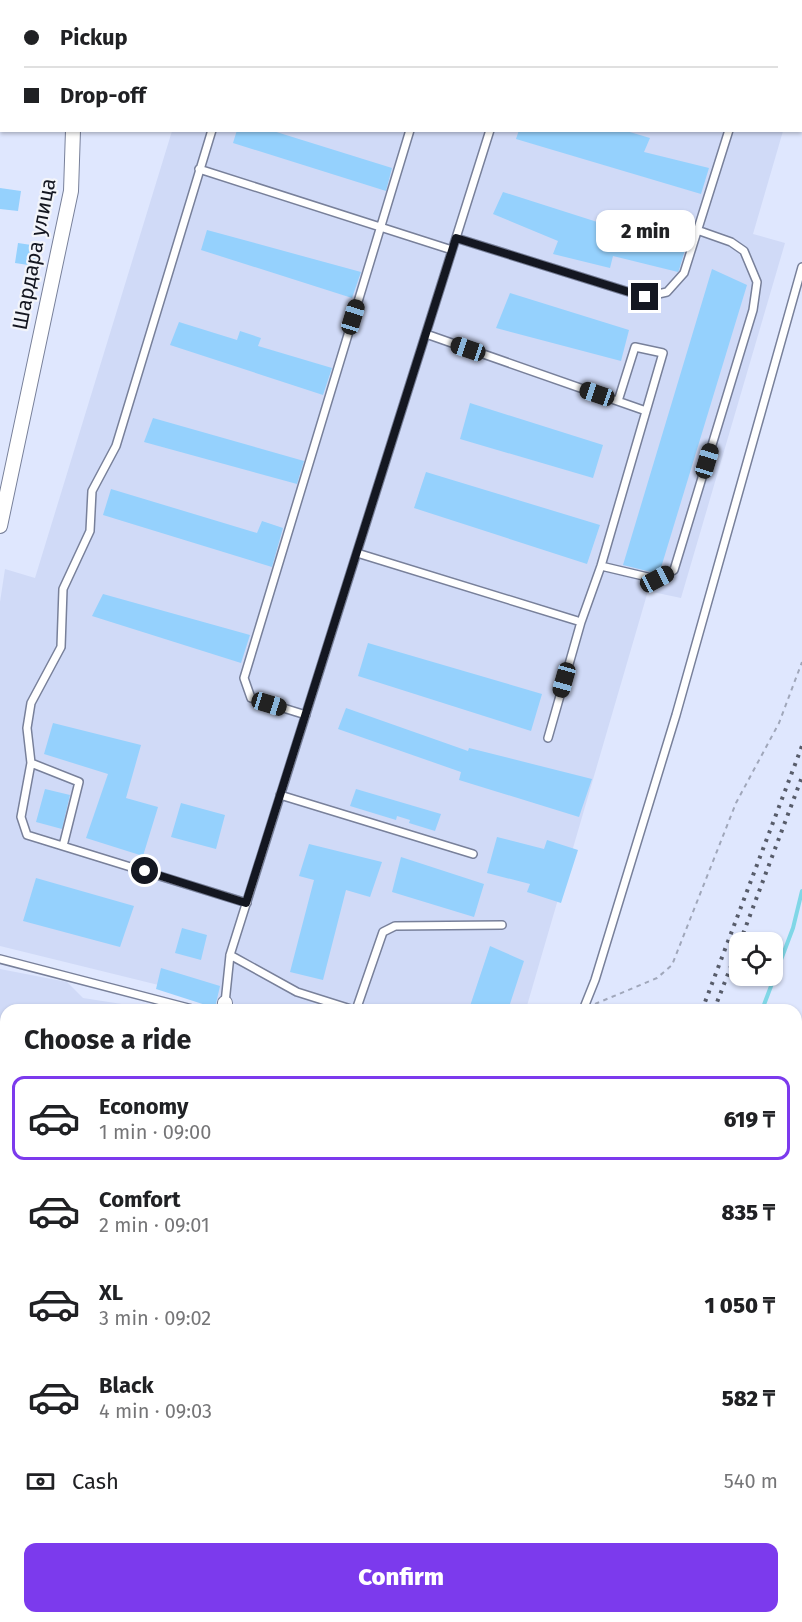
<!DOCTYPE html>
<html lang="en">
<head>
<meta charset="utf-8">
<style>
  :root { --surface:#fff; --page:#f2f2f2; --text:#202124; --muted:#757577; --line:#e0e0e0; --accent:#7c3aed }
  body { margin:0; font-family:"Fira Sans",sans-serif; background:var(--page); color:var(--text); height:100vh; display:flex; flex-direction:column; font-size:22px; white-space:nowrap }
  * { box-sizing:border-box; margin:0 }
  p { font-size:20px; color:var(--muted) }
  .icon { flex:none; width:33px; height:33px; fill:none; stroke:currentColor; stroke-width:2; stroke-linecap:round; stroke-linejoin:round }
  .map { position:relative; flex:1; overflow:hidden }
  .details { position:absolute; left:0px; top:1004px; width:802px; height:620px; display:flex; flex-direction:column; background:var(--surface); border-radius:18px 18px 0 0; box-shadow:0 2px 4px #0004 }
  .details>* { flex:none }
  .banner { position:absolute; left:0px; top:0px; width:802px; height:132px; box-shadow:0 2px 4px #0004; display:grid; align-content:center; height:132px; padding:0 24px; background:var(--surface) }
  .buttons { position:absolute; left:729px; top:932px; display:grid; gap:12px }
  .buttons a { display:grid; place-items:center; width:54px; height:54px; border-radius:12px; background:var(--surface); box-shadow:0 2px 4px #0004; font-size:30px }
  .end { position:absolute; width:27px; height:27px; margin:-14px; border:8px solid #141721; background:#fff; box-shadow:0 0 0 3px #fff }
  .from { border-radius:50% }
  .bubble { position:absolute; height:42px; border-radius:12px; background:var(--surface); box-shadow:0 2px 4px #0004; font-size:20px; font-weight:800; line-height:42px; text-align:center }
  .car { position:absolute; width:18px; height:36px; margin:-18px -9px; border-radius:8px; box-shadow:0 0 4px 2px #0007; background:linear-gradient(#222 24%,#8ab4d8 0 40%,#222 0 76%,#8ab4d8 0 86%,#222 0) }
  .banner b { display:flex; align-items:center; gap:21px; height:57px; font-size:22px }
  .banner b+b { border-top:2px solid var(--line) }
  .banner i { width:15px; height:15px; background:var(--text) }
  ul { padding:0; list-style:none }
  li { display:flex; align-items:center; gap:18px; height:84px; margin:0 12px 9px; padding:0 12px; border:3px solid transparent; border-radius:12px }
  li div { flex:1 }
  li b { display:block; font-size:22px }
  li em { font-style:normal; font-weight:800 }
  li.on { border-color:var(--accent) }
  li>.icon { width:54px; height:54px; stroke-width:1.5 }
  h2 { padding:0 24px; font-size:27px; line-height:72px }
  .pay { display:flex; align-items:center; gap:15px; height:66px; padding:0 24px; font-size:22px }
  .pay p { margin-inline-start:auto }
  .cta { display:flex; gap:12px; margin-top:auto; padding:12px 24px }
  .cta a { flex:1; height:69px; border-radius:12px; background:var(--accent); color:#fff; font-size:24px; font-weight:800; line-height:69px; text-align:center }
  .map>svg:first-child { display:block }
  .built { fill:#d0daf7 }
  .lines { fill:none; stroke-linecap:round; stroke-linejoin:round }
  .stream { stroke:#80d7e7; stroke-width:4 }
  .building { fill:#95d1fd }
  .service-casing { stroke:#78809a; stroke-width:10 }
  .minor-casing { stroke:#78809a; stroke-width:16 }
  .path { stroke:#a0a7ba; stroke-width:2; stroke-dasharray:4.5 4.5; stroke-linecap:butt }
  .service { stroke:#fff; stroke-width:7 }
  .minor { stroke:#fff; stroke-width:14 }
  .rail { stroke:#575c6a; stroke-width:4; stroke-dasharray:3 6; stroke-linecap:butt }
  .route { stroke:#141721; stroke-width:8 }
  .labels { text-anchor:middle; stroke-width:4.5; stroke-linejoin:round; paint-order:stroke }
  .street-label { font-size:21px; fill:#141721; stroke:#f3f5fa }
</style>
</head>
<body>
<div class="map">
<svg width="802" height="1622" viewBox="0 0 802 1622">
  <rect width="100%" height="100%" fill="#dfe7fe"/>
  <path class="built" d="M212,0H802V65L801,69V2H211Z
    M172,131H783L753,234L785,243L681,598L648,591L526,1009H256L0,946V602L5,569L35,578Z
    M0,969L67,982L83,998L154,1009L6,1010V1135H0Z"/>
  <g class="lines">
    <path class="stream" d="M762,1010L793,928L802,891
      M796,1533H802
      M690,1617L703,1622
      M527,1622L529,1617"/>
  </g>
  <path class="building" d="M237,130H270L392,168L386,191L233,143Z
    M519,130H623L650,138L644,152L709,168L701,194L516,139Z
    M0,188L21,191L18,211L0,209Z
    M503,192L685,250L679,270L678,272L613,256L610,268L553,254L558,241L493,214Z
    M207,230L361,272L352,298L201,250Z
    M18,243L38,246L35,266L15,263Z
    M712,269L747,285L660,571L655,573L623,565Z
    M510,293L629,330L621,361L496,328Z
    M179,322L237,340L240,331L261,338L258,346L332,368L323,395L170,345Z
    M470,403L603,445L593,478L460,439Z
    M153,418L304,461L297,484L144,442Z
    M426,472L600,525L587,564L414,508Z
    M111,489L257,533L262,521L283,528L272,567L103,515Z
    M103,594L250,635L241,663L92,616Z
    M368,643L542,694L531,731L358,676Z
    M346,708L468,751L469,748L592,779L579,817L459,780L461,772L338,729Z
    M53,723L141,745L126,798L158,807L143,856L86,838L108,774L44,754Z
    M45,789L70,795L62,829L36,822Z
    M356,789L441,814L435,831L409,823L410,820L397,816L396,820L350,806Z
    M181,803L225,815L216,849L171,837Z
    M497,837L544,849L547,840L578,850L561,903L527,892L530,884L487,873Z
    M309,844L382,862L370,897L346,890L323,980L290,972L314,880L299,876Z
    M401,857L484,884L474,917L392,892Z
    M36,878L134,906L120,947L23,921Z
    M182,928L207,935L201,960L175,953Z
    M490,946L524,961L508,1010H475L470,1006Z
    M161,968L220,986L215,1008L156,989Z"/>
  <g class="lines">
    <g class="service-casing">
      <path id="service" d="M252,2L253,0
        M449,2V0
        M530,2L531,0
        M770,2L771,0
        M212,130L116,446L92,491L90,531L63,589L61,647L31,703L27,728L31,763L21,817L27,835L247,903
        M199,169L452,250
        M456,238L645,297L667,292L684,273L729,130
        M426,334L646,411
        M357,553L581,622
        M601,566L656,579L674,570L753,310L757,282L744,251L731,242L697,230
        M306,715L251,698L244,678L410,130
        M548,738L581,622L601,566L663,353L635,347L618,401
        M31,763L79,782L63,846
        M280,795L473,854
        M230,955L297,992L354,1010
        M0,959L196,1010
        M225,1003L230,955L490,130
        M356,1010L383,932L395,926L502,925
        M583,1010L595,980L676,715L802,267"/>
    </g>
    <g class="minor-casing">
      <path id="minor" d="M96,2L97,0
        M0,39L2,40
        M0,526L71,191L73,130
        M224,1010L225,1003
        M0,1152L6,1151
        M4,1494L6,1547
        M9,1617V1622
        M114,1617L115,1622
        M437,1622L439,1617
        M540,1622L542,1617"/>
    </g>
    <path class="path" d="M595,1004L657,978L672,965L736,803L779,723L802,662"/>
    <use href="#service" class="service"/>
    <use href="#minor" class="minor"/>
    <path class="rail" d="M740,942L802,777
      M702,1010L802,746
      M714,1010L740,943
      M471,1622L473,1617
      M483,1622L485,1617"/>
  </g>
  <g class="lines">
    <path class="route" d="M145,871L246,903L456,238L645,297"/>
  </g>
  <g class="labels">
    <g class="street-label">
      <text transform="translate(34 254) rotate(-79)" y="7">Шардара улица</text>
    </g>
  </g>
</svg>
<div class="buttons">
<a><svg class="icon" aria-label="locate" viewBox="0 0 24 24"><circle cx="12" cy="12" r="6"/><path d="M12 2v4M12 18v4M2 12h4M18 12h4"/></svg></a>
</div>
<i class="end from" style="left:145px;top:871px"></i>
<i class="end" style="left:645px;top:297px"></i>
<div class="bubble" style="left:596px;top:210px;width:99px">2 min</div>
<i class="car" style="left:353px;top:317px;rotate:17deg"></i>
<i class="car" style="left:468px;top:349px;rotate:289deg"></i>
<i class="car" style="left:597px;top:394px;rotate:289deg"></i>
<i class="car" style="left:707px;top:461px;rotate:17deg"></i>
<i class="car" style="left:657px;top:579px;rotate:62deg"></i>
<i class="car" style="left:564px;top:680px;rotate:196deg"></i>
<i class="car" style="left:269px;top:704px;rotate:107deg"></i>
<div class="banner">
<b><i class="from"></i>Pickup</b>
<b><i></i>Drop-off</b>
</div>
<section class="details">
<h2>Choose a ride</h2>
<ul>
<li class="on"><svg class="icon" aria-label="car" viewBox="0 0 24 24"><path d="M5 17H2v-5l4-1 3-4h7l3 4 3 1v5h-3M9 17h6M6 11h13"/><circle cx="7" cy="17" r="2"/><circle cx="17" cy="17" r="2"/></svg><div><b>Economy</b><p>1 min · 09:00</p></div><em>619 ₸</em></li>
<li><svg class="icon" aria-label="car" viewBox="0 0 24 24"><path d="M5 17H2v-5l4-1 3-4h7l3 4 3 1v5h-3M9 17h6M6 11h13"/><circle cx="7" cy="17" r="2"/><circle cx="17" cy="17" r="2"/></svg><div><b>Comfort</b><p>2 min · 09:01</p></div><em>835 ₸</em></li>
<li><svg class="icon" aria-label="car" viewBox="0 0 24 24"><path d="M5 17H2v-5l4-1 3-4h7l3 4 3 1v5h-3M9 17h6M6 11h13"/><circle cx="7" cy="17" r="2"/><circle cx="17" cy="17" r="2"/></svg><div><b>XL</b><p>3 min · 09:02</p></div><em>1 050 ₸</em></li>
<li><svg class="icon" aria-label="car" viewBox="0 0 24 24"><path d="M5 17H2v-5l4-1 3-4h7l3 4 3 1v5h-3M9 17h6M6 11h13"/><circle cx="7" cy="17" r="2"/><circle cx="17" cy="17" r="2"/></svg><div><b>Black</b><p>4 min · 09:03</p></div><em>582 ₸</em></li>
</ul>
<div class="pay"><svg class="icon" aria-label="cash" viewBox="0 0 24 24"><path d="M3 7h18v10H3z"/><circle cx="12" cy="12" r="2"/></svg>Cash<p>540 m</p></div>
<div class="cta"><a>Confirm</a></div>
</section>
</div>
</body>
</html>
